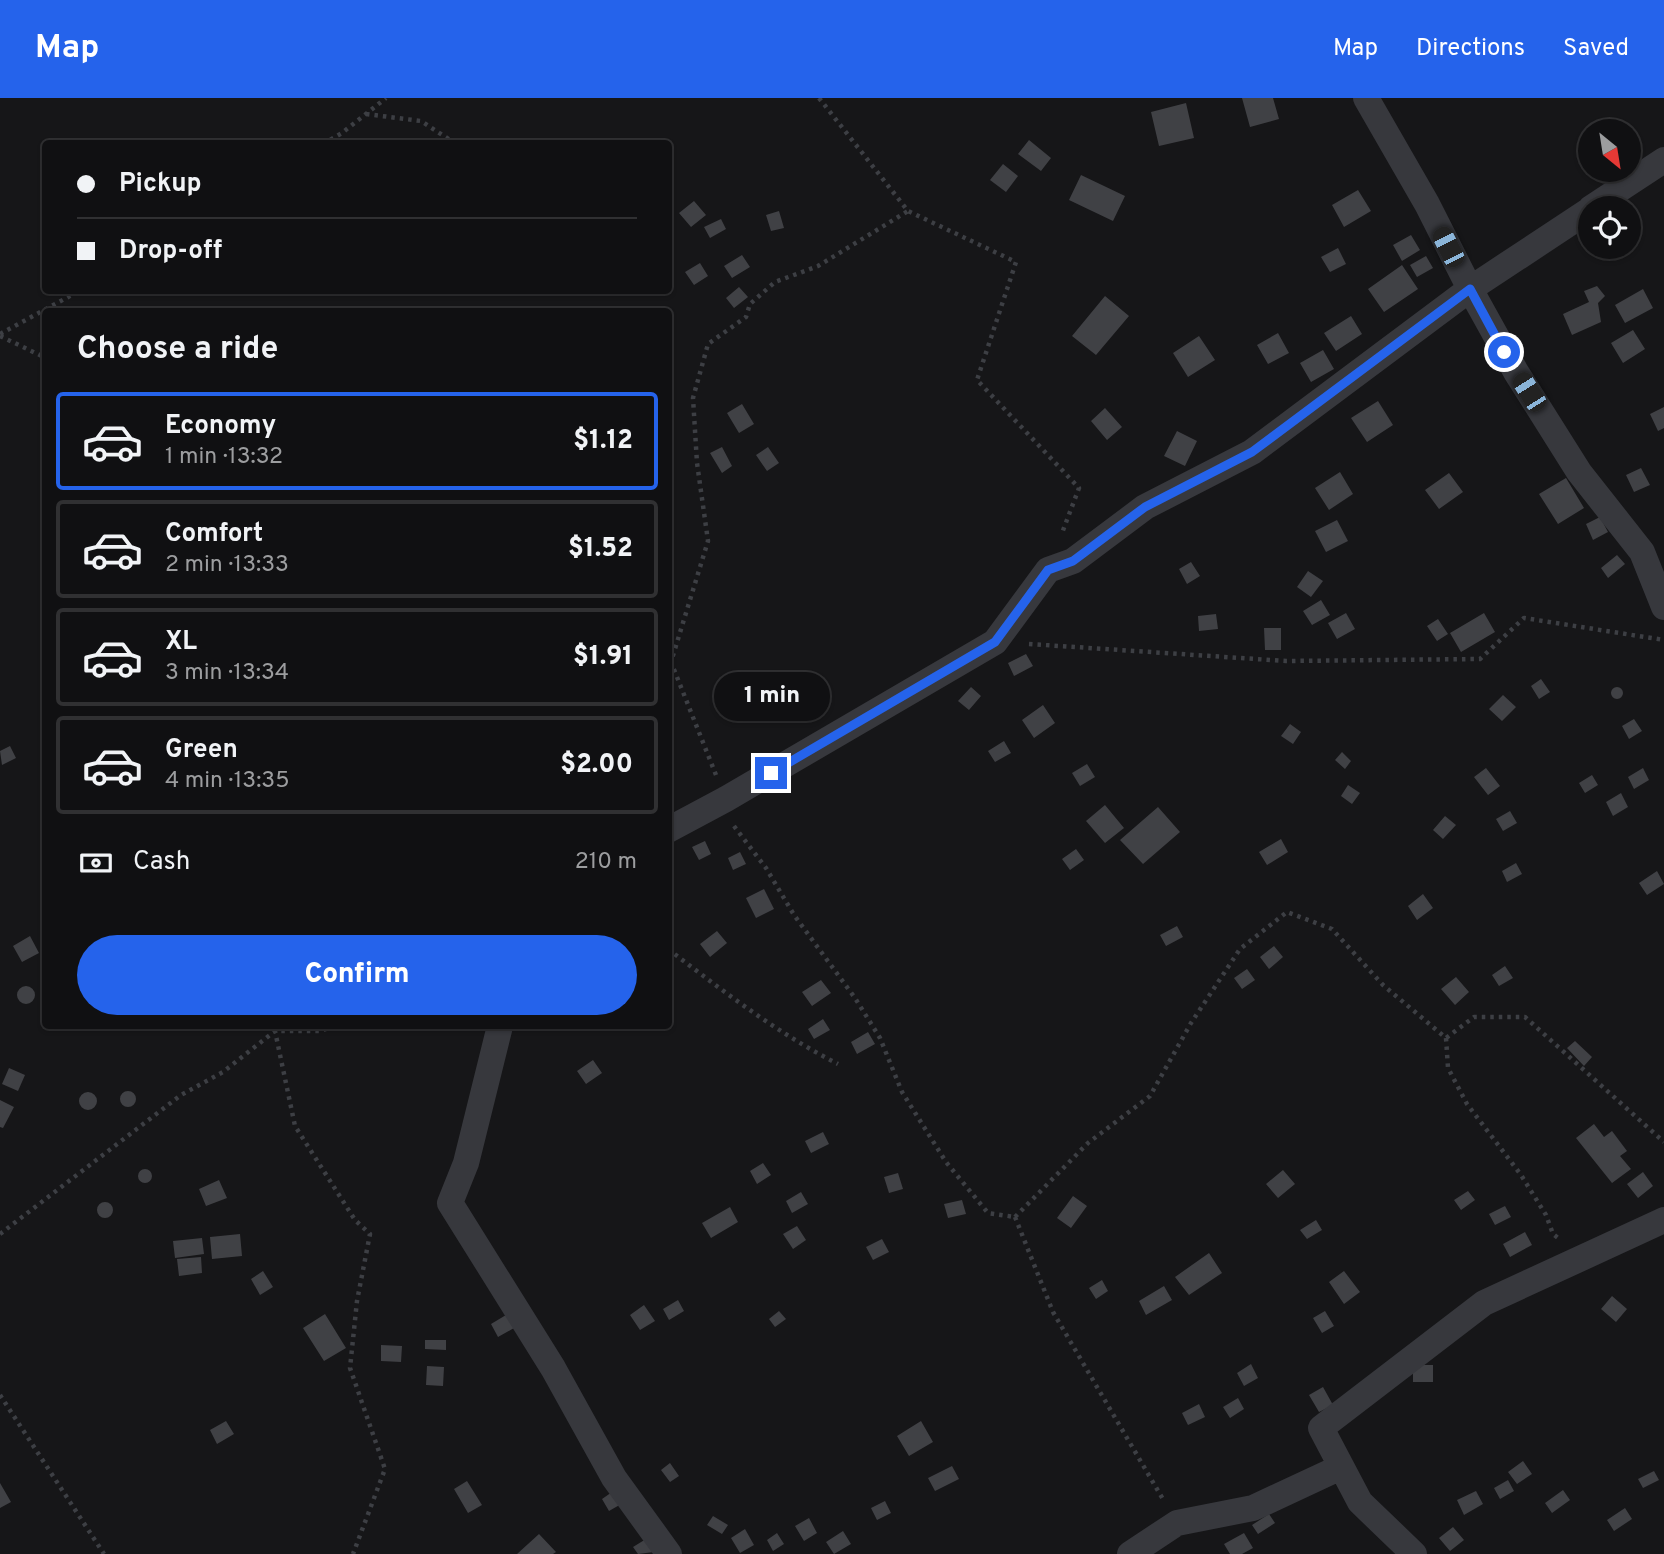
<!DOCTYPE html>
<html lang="en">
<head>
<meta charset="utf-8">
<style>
  :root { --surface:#101012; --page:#1e1e20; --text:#f1f3f6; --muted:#9c9d9f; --line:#303032; --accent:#2563eb }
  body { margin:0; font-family:Overpass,sans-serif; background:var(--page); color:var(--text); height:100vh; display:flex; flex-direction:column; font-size:26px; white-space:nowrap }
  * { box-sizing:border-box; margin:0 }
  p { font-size:23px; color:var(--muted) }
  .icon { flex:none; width:38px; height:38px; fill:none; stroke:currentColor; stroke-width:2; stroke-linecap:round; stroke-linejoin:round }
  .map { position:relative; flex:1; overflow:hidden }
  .panel { position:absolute; left:42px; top:210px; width:630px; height:721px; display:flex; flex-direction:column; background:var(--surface); border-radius:7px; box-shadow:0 2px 5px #0004,0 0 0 2px var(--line) }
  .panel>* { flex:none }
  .hud { position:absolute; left:42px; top:42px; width:630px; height:154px; border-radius:7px; box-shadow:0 2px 5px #0004,0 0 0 2px var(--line); display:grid; align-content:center; height:154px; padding:0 35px; background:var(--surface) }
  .needle { width:46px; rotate:150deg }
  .tools { position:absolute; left:1578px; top:21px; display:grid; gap:14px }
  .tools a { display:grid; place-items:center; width:63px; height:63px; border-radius:50%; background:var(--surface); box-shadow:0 2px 5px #0004,0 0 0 2px var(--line); font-size:35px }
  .end { position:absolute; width:32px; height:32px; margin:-16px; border:9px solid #2563eb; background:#fff; box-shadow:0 0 0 4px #fff }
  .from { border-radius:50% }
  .bubble { position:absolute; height:49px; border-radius:24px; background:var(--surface); box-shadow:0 2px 5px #0004,0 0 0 2px var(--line); font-size:23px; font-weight:800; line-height:49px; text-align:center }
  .car { position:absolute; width:21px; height:42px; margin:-21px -10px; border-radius:9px; box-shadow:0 0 5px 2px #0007; background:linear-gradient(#222 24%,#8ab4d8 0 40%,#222 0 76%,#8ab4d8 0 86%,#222 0) }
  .hud b { display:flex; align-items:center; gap:24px; height:66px; font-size:26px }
  .hud b+b { border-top:2px solid var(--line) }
  .hud i { width:18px; height:18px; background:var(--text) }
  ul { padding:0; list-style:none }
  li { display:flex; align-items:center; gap:21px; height:98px; margin:0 14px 10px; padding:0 21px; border:4px solid var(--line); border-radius:7px }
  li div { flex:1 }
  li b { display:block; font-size:26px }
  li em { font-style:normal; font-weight:800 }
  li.active { border-color:var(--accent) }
  li>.icon { width:63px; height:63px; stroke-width:1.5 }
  h2 { padding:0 35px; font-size:32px; line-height:84px }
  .pay { display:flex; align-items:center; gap:18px; height:77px; padding:0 35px; font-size:26px }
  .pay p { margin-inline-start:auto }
  .primary-button { display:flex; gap:14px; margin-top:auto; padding:14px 35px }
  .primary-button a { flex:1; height:80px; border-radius:42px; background:var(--accent); color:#fff; font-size:28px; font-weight:800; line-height:80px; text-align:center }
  header { display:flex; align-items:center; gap:42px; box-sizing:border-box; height:98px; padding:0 35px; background:var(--accent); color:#fff }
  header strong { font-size:33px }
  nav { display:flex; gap:38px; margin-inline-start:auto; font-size:24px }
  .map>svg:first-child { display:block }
  .building { fill:#404145 }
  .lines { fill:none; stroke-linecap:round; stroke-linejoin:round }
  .path { stroke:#3d3f44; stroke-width:4.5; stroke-dasharray:3.5 5; stroke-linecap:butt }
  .street { stroke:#37383d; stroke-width:26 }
  .route { stroke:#2563eb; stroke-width:9 }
</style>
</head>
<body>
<header>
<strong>Map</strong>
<nav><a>Map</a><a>Directions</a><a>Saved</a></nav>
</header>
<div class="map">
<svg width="1664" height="1456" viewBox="0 0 1664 1456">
  <rect width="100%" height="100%" fill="#161618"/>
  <path class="building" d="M1242,0H1273L1279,21L1250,29Z
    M1186,5L1194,40L1159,48L1151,14Z
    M1029,42L1051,60L1041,73L1018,56Z
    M1003,66L1018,78L1006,94L990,82Z
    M1081,77L1125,98L1113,123L1069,102Z
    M1358,92L1371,113L1344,129L1332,107Z
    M694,103L706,117L691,129L679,115Z
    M779,113L784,130L771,133L766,117Z
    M721,121L726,131L710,140L704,129Z
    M1411,137L1420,152L1402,163L1393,147Z
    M1338,150L1346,166L1330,174L1321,159Z
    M742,157L750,169L732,180L724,168Z
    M1426,158L1433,170L1417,179L1410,167Z
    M700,165L708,178L694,187L685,174Z
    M1402,167L1418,191L1384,214L1368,191Z
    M1597,188L1605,198L1598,205L1601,224L1572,237L1563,216L1589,204L1584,193Z
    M739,189L748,199L734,210L726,200Z
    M1643,191L1653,210L1625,225L1615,207Z
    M1105,198L1129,218L1096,257L1072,238Z
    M1351,218L1362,236L1336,253L1324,235Z
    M1633,232L1645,251L1623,265L1611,245Z
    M1278,235L1289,255L1268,266L1257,247Z
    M1199,238L1215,262L1188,279L1173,255Z
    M1323,252L1334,271L1311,284L1300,265Z
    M1378,303L1393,327L1367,344L1351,320Z
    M742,306L754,326L739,335L727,315Z
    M1664,309V330L1658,333L1650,316Z
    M1105,310L1122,329L1107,342L1091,323Z
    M1177,333L1197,343L1185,368L1164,358Z
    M722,349L732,368L722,375L710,355Z
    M768,349L779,365L767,373L756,357Z
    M1641,370L1650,387L1634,394L1626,377Z
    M1340,374L1353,396L1329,412L1315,390Z
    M1449,375L1463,394L1439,411L1425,392Z
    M1566,380L1584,410L1558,426L1539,396Z
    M1600,419L1608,434L1593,442L1586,426Z
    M1337,422L1348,443L1326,454L1315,433Z
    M1617,457L1625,466L1608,480L1601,470Z
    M1191,464L1200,478L1187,486L1179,471Z
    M1308,473L1323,483L1311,499L1297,489Z
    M1321,502L1330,517L1312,527L1303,513Z
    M1346,515L1355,531L1337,541L1328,525Z
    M1484,515L1495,534L1461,554L1450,535Z
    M1216,516L1218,531L1199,533L1198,518Z
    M1438,521L1448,536L1437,543L1427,528Z
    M1264,530H1281V552H1265Z
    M1026,556L1033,568L1014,578L1008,565Z
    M1541,581L1550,594L1539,601L1531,588Z
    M1611 595a6 6 0 1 1 12 0a6 6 0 1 1-12 0Z
    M971,589L981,598L969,612L958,603Z
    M1503,597L1516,609L1502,623L1489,611Z
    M1043,607L1055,625L1034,640L1022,622Z
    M1634,621L1642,633L1629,641L1622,628Z
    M1290,626L1301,634L1293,646L1281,638Z
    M1004,643L1011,655L995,664L988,653Z
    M10,648L16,660L2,667L0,653Z
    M1342,654L1351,663L1345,671L1335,662Z
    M1087,666L1095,679L1080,688L1072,675Z
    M1486,670L1500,688L1488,697L1474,679Z
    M1643,670L1649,682L1634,691L1628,679Z
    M1592,677L1598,687L1585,695L1579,685Z
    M1348,687L1360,695L1352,706L1341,698Z
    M1621,695L1628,709L1613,718L1606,704Z
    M1105,707L1124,730L1105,745L1086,723Z
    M1158,709L1180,734L1143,766L1120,742Z
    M1510,713L1517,725L1503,733L1496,721Z
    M1445,718L1456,727L1443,741L1433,732Z
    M1281,741L1288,754L1267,767L1259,754Z
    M705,743L711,756L699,762L692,749Z
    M1076,751L1084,762L1070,772L1062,761Z
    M740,754L746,766L733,772L728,760Z
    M1516,765L1522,776L1507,784L1502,773Z
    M1657,773L1664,786L1647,797L1639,785Z
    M764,791L774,811L756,820L746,800Z
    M1423,796L1433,810L1417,822L1408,808Z
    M1177,828L1183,839L1166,848L1160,837Z
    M717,833L727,845L710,859L700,846Z
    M30,838L39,855L22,864L13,848Z
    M1274,848L1283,859L1269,871L1260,859Z
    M1505,868L1513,880L1499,888L1492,877Z
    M1247,871L1255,882L1242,891L1234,880Z
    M1456,879L1469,894L1455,907L1441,891Z
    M821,882L831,895L812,908L802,894Z
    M17 897a9 9 0 1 1 18 0a9 9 0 1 1-18 0Z
    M823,921L830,932L814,941L808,931Z
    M868,934L875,946L857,956L851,944Z
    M1575,943L1592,959L1584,968L1567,950Z
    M593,962L602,975L586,986L577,973Z
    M9,970L25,977L18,993L2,986Z
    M120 1001a8 8 0 1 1 16 0a8 8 0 1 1-16 0Z
    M79 1003a9 9 0 1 1 18 0a9 9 0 1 1-18 0Z
    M0,1002L14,1009L3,1030L0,1029Z
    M1594,1026L1604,1039L1612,1033L1627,1053L1620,1058L1631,1071L1612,1085L1576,1040Z
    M823,1034L829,1046L811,1055L805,1043Z
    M763,1065L771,1077L757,1086L750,1073Z
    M138 1078a7 7 0 1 1 14 0a7 7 0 1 1-14 0Z
    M1283,1072L1295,1086L1278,1100L1266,1086Z
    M1643,1074L1653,1088L1638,1100L1627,1086Z
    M898,1075L903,1091L889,1095L884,1079Z
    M219,1082L227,1100L206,1108L199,1091Z
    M1468,1093L1475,1102L1461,1112L1454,1102Z
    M801,1094L808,1106L792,1115L786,1103Z
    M1073,1098L1087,1108L1071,1130L1057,1120Z
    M962,1102L966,1116L948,1120L944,1106Z
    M97 1112a8 8 0 1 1 16 0a8 8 0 1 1-16 0Z
    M1505,1108L1511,1119L1495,1127L1489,1116Z
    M730,1109L738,1124L711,1140L702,1125Z
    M1316,1122L1322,1132L1307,1141L1300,1132Z
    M797,1128L806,1142L793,1151L783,1136Z
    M1525,1134L1532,1147L1510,1159L1503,1146Z
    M240,1136L242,1158L212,1161L210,1139Z
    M202,1140L204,1156L175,1160L173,1143Z
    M882,1141L889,1154L873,1162L866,1149Z
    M1209,1155L1222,1175L1189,1197L1175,1179Z
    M201,1159L202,1175L179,1178L177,1161Z
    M263,1173L273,1189L260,1197L251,1181Z
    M1344,1173L1360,1194L1344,1206L1329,1184Z
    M1102,1182L1108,1193L1096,1201L1089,1190Z
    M1164,1188L1172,1202L1146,1217L1139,1203Z
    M1612,1198L1627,1211L1616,1224L1601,1211Z
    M678,1202L684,1213L669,1222L663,1211Z
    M644,1207L655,1223L640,1232L630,1217Z
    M779,1213L786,1221L775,1229L769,1221Z
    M1325,1213L1334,1228L1322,1235L1313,1220Z
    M325,1216L346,1250L324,1263L303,1230Z
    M506,1217L514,1230L498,1239L491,1226Z
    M425,1242H446V1252L425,1251Z
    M381,1247L402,1248L401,1264L381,1263Z
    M1251,1266L1258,1280L1244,1288L1237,1275Z
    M1413,1267H1433V1284H1413Z
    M427,1268L444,1269L443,1288L426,1287Z
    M1323,1289L1333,1307L1319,1314L1309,1297Z
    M1238,1300L1244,1311L1230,1320L1223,1309Z
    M1199,1306L1205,1319L1188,1327L1182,1315Z
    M226,1323L234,1336L217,1346L210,1332Z
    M921,1323L933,1344L909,1358L897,1338Z
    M1523,1363L1532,1376L1517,1386L1508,1374Z
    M670,1365L679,1378L670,1384L661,1372Z
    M952,1368L959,1381L935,1393L928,1380Z
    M1654,1373L1659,1382L1643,1390L1638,1381Z
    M1508,1382L1514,1393L1500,1401L1494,1390Z
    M467,1383L482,1407L468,1415L454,1391Z
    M0,1385L11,1404L0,1410Z
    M615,1392L623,1405L609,1413L602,1401Z
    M1563,1392L1570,1402L1552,1415L1545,1405Z
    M1476,1393L1483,1406L1464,1417L1457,1402Z
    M885,1403L891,1415L877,1422L871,1410Z
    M1625,1410L1632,1421L1614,1433L1607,1422Z
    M1269,1416L1275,1425L1258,1436L1252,1427Z
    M713,1418L728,1427L722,1436L707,1427Z
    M809,1420L817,1435L804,1443L795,1428Z
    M1453,1429L1464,1442L1450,1453L1439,1440Z
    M745,1431L754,1447L740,1455L731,1440Z
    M843,1433L851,1446L834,1456L826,1444Z
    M777,1435L784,1446L773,1453L767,1442Z
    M1244,1435L1253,1450L1242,1456H1230L1224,1446Z
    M539,1436L556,1454L553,1456H517Z
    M646,1441L654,1454L638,1456L633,1449Z"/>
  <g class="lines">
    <path class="path" d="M819,0L908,113L1016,164L977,282L1079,390L1062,435
      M366,16L421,23L456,46
      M323,46L342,35L386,0
      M0,236L81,192
      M0,238L46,260
      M1029,546L1286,563L1480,561L1524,520L1664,542
      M716,677L671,564L708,443L697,365L693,300L708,246L746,219L750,206L775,184L818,168L908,113
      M734,728L766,770L794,817L855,900L880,940L902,994L946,1064L988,1115L1015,1119
      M668,851C723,893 777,935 838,966
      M335,928L320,933H275L295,1028L355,1122L370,1136L357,1203L350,1270L385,1371L353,1456
      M1446,940L1448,970L1467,1006L1521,1077L1546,1117L1553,1136L1558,1140
      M1015,1119L1088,1045L1150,998L1191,925L1240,851L1287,814L1332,831L1383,887L1446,940L1474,919H1525L1664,1044
      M1015,1119L1053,1214L1164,1403
      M0,1136L181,997L223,974L275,933L273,928
      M0,1297L104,1456"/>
    <path class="street" d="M1366,0L1427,106L1470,191L1516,274L1579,374L1642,454L1664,509
      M1591,110L1664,62
      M668,732L726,701L995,544L1048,472L1073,463L1145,409L1252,354L1470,191L1591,111
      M500,928L466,1065L450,1105L553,1270L614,1380L669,1456
      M1130,1456L1177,1425L1253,1410L1341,1369
      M1414,1456L1360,1404L1321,1330L1484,1205L1664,1122"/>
  </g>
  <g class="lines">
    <path class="route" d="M771,675L995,544L1048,472L1073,463L1145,409L1252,354L1470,191L1504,254"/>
  </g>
</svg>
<div class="tools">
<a><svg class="needle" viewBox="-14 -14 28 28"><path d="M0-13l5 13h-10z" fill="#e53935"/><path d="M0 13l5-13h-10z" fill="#9c9d9f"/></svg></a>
<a><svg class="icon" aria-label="locate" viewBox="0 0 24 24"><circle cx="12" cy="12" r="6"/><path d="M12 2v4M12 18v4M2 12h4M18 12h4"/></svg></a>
</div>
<i class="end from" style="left:1504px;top:254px"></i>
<i class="end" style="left:771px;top:675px"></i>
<div class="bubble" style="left:714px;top:574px;width:116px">1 min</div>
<i class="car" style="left:1448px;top:149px;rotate:333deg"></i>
<i class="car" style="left:1529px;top:294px;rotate:328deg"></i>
<div class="hud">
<b><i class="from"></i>Pickup</b>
<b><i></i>Drop-off</b>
</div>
<section class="panel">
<h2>Choose a ride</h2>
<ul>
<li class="active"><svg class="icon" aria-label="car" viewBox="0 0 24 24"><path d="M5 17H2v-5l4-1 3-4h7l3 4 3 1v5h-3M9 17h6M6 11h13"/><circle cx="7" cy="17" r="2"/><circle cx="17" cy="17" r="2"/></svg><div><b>Economy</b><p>1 min · 13:32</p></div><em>$1.12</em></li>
<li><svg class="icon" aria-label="car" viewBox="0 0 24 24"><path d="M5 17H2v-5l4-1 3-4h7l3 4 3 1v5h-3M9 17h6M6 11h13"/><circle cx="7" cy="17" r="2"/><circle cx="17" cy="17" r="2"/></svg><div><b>Comfort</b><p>2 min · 13:33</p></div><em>$1.52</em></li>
<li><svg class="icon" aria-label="car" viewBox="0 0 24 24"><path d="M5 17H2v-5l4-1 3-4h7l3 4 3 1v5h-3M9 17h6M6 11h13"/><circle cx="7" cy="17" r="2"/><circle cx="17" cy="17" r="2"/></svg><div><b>XL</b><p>3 min · 13:34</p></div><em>$1.91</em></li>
<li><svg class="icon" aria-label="car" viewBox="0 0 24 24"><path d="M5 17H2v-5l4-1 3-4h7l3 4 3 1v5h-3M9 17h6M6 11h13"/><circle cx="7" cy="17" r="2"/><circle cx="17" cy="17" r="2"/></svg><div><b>Green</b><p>4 min · 13:35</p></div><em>$2.00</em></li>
</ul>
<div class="pay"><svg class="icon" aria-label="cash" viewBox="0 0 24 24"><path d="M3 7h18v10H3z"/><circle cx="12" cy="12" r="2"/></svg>Cash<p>210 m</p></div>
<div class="primary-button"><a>Confirm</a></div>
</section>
</div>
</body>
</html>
